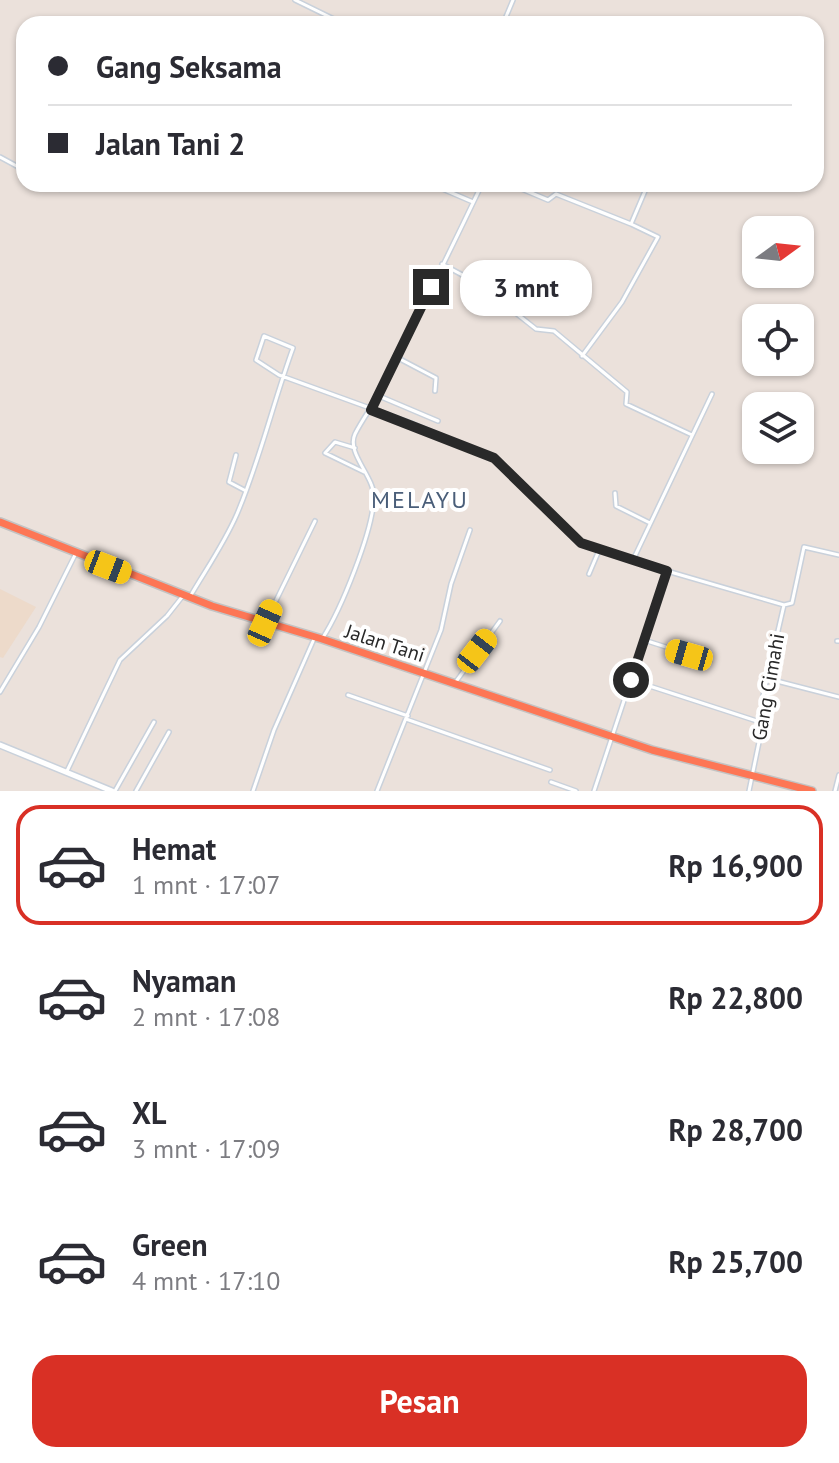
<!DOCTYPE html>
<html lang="id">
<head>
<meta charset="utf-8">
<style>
  :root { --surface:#fff; --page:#f7f7f7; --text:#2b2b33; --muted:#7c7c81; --line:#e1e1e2; --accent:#d93025 }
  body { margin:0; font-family:"PT Sans",sans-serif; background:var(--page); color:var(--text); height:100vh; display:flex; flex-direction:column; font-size:30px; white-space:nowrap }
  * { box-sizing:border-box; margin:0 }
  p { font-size:26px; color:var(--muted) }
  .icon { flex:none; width:44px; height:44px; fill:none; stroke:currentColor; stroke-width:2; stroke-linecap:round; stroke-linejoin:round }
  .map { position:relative; height:791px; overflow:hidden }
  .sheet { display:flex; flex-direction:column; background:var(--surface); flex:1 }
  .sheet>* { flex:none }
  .top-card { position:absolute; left:16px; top:16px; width:808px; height:176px; border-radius:24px; box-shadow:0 2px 6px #0004; display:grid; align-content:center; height:176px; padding:0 32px; background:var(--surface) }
  .needle { width:52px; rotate:75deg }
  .buttons { position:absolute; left:742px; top:216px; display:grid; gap:16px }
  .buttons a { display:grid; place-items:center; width:72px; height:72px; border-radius:16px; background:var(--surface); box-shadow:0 2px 6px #0004; font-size:40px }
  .end { position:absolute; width:36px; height:36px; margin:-18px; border:10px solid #292929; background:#fff; box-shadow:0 0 0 4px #fff }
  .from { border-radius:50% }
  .bubble { position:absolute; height:56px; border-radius:24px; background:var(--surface); box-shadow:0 2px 6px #0004; font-size:26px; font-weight:800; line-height:56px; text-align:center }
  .car { position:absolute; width:24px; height:48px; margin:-24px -12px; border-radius:10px; box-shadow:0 0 6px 2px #0007; background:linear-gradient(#f5c518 24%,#345 0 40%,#f5c518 0 76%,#345 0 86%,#f5c518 0) }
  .top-card b { display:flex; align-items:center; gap:28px; height:76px; font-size:30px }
  .top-card b+b { border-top:2px solid var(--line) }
  .top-card i { width:20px; height:20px; background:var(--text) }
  ul { padding:14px 0 0; list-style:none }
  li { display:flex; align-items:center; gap:24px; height:120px; margin:0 16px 12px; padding:0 16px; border:4px solid transparent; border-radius:24px }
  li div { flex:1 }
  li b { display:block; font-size:30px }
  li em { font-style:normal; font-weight:800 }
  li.current { border-color:var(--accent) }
  li>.icon { width:72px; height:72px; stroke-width:1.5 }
  .primary-button { display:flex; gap:16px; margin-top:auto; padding:16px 32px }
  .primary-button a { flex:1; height:92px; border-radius:24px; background:var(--accent); color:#fff; font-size:32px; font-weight:800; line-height:92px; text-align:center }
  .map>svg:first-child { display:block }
  .education { fill:#eddaca }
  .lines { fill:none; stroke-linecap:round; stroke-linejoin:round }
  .street-casing { stroke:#c9d1db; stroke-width:6 }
  .secondary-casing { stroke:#c9d1db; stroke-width:8 }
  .highway-casing { stroke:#c3c3c3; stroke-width:10 }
  .street { stroke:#fff; stroke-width:3 }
  .secondary { stroke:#fff; stroke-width:5 }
  .highway { stroke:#fd7655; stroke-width:7 }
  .route { stroke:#292929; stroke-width:10 }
  .labels { text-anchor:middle; stroke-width:8; stroke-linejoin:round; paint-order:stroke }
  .street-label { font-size:20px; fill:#292929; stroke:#fff }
  .quarter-label { font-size:24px; letter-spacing:2px; fill:#4a5e79; stroke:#fff }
</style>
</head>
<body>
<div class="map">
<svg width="839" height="791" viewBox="0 0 839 791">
  <rect width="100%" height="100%" fill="#ebe1db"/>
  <path class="education" d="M0,589L36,607L3,658L0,657Z"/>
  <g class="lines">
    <g class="street-casing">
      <path id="street" d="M295,0L344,24
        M503,24L513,0
        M0,157L24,170
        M50,184L59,189
        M431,184L473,202
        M510,184L548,200L556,194L631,224L648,184
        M442,264L479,284L536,329L554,331L627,392L626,404L692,435
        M582,356L622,302L658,237L631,224
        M398,358L436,378L435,391
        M379,396L438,421
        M355,448L335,442L325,453L364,472
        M236,455L229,482L246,491
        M615,493L616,506L650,523
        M633,560L667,571
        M589,574L600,548
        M191,595C207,568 225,542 237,514C260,460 273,403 293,348L264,336L256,360L279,375L411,423L494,458L581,543L633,560L712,394
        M266,621L315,521
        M322,639C341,610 373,531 374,497C374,476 346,453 355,434C363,418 375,403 383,387C416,319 450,252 482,184
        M644,640L710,661
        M837,641H839
        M769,679L839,697
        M631,680L763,723
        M455,683L500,621
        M0,692L39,627L76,553
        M348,695L408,716
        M406,719L550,770
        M67,771L120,660L167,616L182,597
        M551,782L576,791
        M115,791L154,722
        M136,791L169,732
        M253,791L274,730L314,639
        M377,791L441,630L451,584L470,530
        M594,791L667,571L784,605
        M749,791L767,703L763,696L784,605L792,603L804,547L839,555
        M835,791L839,775"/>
    </g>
    <g class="secondary-casing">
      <path id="secondary" d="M0,745L112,791"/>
    </g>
    <g class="highway-casing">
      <path id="highway" d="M0,522L212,606L322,639L652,750L812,791"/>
    </g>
    <use href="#street" class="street"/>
    <use href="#secondary" class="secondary"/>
    <use href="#highway" class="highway"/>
  </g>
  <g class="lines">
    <path class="route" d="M431,287L371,410L494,458L581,543L667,571L631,680"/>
  </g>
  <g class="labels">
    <g class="street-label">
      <text transform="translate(385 643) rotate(18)" y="7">Jalan Tani</text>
      <text transform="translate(768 687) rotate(-80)" y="7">Gang Cimahi</text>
    </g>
    <g class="quarter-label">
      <text x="420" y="508">MELAYU</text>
    </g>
  </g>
</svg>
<div class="buttons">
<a><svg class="needle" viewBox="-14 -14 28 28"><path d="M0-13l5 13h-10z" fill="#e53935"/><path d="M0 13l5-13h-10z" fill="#7c7c81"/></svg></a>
<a><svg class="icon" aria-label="locate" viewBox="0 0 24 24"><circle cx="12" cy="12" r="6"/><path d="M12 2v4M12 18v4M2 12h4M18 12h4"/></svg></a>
<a><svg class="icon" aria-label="layers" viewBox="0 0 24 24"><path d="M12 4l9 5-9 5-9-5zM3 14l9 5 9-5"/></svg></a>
</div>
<i class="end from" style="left:631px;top:680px"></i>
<i class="end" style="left:431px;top:287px"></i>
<div class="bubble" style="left:460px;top:260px;width:132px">3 mnt</div>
<i class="car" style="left:108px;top:567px;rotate:111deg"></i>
<i class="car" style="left:265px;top:623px;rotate:24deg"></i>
<i class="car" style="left:477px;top:651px;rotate:38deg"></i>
<i class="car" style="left:689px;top:655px;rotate:286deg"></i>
<div class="top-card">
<b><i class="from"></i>Gang Seksama</b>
<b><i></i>Jalan Tani 2</b>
</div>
</div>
<section class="sheet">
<ul>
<li class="current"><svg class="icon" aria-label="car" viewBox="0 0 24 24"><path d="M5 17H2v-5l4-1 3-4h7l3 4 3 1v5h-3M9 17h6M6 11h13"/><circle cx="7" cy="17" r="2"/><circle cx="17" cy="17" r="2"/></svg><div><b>Hemat</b><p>1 mnt · 17:07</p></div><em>Rp 16,900</em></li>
<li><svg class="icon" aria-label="car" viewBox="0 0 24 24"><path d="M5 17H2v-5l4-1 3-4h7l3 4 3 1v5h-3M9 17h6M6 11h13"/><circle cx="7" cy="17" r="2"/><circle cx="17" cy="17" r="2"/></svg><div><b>Nyaman</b><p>2 mnt · 17:08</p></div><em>Rp 22,800</em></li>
<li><svg class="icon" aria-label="car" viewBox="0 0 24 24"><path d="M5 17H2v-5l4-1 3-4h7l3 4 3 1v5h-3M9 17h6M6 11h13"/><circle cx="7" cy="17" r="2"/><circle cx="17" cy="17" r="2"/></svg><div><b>XL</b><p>3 mnt · 17:09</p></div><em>Rp 28,700</em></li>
<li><svg class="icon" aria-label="car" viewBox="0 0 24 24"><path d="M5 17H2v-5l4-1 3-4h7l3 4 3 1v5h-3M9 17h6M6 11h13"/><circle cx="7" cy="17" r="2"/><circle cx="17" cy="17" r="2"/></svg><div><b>Green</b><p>4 mnt · 17:10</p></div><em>Rp 25,700</em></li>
</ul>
<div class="primary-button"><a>Pesan</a></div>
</section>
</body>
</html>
